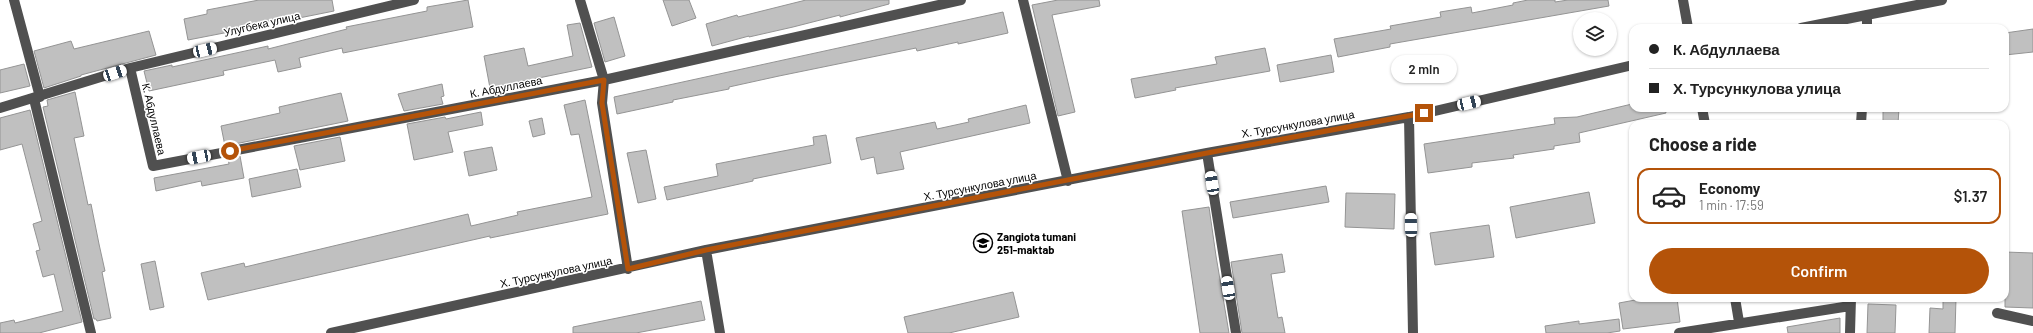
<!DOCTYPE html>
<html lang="en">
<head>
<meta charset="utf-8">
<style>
  :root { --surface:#fff; --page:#f2f2f2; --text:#222; --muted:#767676; --line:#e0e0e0; --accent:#b45309 }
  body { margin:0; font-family:Barlow,sans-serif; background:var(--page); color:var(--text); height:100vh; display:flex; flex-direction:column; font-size:15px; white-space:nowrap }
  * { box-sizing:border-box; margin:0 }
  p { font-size:13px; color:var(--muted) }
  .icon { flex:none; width:22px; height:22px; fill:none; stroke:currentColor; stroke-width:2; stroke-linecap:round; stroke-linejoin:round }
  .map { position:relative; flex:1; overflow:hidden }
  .panel { position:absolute; left:1629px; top:120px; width:380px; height:182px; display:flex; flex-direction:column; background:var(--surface); border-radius:12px; box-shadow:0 1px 3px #0004 }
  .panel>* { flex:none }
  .hud { position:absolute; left:1629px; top:24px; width:380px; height:88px; border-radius:12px; box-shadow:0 1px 3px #0004; display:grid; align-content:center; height:88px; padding:0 20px; background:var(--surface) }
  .fabs { position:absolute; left:1573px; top:12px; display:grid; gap:8px }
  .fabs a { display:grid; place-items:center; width:44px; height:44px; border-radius:50%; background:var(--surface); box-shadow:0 1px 3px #0004; font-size:20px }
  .end { position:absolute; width:18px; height:18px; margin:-9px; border:5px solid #b45309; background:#fff; box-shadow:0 0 0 2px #fff }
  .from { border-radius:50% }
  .bubble { position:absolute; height:28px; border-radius:14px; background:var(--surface); box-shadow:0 1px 3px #0004; font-size:13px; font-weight:600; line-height:28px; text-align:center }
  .car { position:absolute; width:12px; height:24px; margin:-12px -6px; border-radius:5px; box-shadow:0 0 3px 1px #0007; background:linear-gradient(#fff 24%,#345 0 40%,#fff 0 76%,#345 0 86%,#fff 0) }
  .hud b { display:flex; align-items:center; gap:14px; height:38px; font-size:15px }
  .hud b+b { border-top:1px solid var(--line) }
  .hud i { width:10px; height:10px; background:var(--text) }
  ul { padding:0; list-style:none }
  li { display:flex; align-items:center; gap:12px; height:56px; margin:0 8px 6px; padding:0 12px; border:2px solid var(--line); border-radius:12px }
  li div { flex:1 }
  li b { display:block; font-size:15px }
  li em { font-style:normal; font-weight:600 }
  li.on { border-color:var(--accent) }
  li>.icon { width:36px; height:36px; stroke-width:1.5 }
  h2 { padding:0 20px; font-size:18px; line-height:48px }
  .button { display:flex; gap:8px; margin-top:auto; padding:8px 20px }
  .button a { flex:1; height:46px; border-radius:24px; background:var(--accent); color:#fff; font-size:16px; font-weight:600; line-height:46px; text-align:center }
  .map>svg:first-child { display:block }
  .building { fill:#c0c0c0; stroke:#949494 }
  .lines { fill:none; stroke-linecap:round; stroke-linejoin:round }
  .minor { stroke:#505050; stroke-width:10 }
  .route { stroke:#b45309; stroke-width:5 }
  .labels { text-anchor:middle; stroke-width:3; stroke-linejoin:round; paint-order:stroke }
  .street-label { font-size:11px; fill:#000; stroke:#fff }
  .poi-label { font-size:11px; font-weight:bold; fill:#000; stroke:#fff; text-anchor:start }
</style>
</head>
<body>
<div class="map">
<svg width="2033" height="333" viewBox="0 0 2033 333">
  <rect width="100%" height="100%" fill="#fff"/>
  <path class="building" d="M259,0H332L334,11L294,19L293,16L259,23L260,26L188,40L184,19L207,14V10Z
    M468,0L473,27L343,53L342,48L299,58L301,67L278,72L275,60L223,71L224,75L149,91L144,71L172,65V67L268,46V49L347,29L346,27L427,11V7Z
    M663,0H689L696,18L672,26Z
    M806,0H889V4L840,17V15L793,27L749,37V36L712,46L706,24L737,15L738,17Z
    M1058,0H1099L1100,6L1052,15L1075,112L1058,116L1032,5Z
    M1528,0H1555V2L1568,0H1608L1609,6L1390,44V47L1338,57L1334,39L1391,29L1390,26L1441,17L1440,12L1471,7L1472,13L1513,5V3Z
    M1003,12L1008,33L958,44V42L917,51L916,48L779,76L729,87V89L673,100V102L617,114L614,97Z
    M614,17L625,56L605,62L594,23Z
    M580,23L592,67L490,88L484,56L524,48L528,66L573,56L567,25Z
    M2033,29V52L2005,55V33Z
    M149,31L156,55L81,75V76L44,88L34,51L71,41L74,49Z
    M1265,48L1270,71L1175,88L1176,90L1135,98L1131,79L1217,64L1215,57Z
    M1331,55L1334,72L1280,82L1277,65Z
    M24,64L30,86L0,93V70Z
    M442,84L444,96L441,97L443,104L404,111L398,94Z
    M75,92L84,136L74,138L88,205L91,204L99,244L105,271L102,272L111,318L97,321L96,319H94L43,107L48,106L47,100Z
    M341,93L348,121L225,146L221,126L280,113L279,107Z
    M585,100L608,214L490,238V236L208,300L201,273L244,263L245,267L468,214L471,226L518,215L517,212L592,197L579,134L571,135L564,105Z
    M1632,104L1633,108H1665L1666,113L1579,133L1580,142L1554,146V149L1513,155L1514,158L1472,163V167L1428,173L1424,144L1555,124L1554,118L1577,117Z
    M1026,105L1030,123L900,152L904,169L877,174L874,157L861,160L856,138L935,122L937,129L969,122L968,119Z
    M1883,108H1899L1898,124H1883Z
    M30,110L82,322L39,333H0V323L14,320L15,323L63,311L54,274L43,277L36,251L40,250L33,224L42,221L22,144L0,150V118Z
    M481,112L483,125L448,132L453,152L414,160L407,124L445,117L446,119Z
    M542,118L545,134L533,137L529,121Z
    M826,135L831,163L753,179V181L667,200L664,187L718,176L716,164L814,145L813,137Z
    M340,137L345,161L300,170L294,146Z
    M492,147L497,170L469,176L464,152Z
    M646,150L656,199L638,203L627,153Z
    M240,156L244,178L202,186L201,181L156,191L154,178L229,164L228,158Z
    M297,169L301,187L252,197L249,179Z
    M1326,186L1329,202L1233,218L1230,202Z
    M1589,192L1595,223L1516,238L1510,207Z
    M1346,193L1395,194L1394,229L1345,227Z
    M1209,207L1216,256L1229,333H1200L1182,211Z
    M1489,225L1494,257L1435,265L1430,233Z
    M2005,252L2033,253V308L2005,307Z
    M1282,254L1285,272L1271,274L1278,318L1282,317L1285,333H1242L1231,262Z
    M155,261L164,307L150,310L141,264Z
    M1013,292L1019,317L949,333H908L904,317Z
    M1646,298H1677L1680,322L1623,329L1619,303Z
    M1943,298H1956L1955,333H1929L1930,308L1943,309Z
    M701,301L705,320L636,333H573V327Z
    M1868,304L1896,305L1895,333H1867Z
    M1840,318V333H1788L1787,327Z
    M1619,319L1620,331L1607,333H1546L1545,326L1579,321V324Z"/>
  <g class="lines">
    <path class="minor" d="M14,0L40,97
      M580,0L604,80L602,103L628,269
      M1023,0L1068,181
      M1683,0L1688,28
      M1801,28L1942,0
      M1867,28V15
      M130,68L153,166L604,80L961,0
      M34,99L91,333
      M0,108L130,68L414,0
      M1702,108L1705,124
      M1409,117L1413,333
      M1861,124L1862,108
      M1207,153L1236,333
      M706,250L720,333
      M1735,298L1739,322
      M1997,313L2033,321
      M331,333L706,250L1207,153L1409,117L1633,65
      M1679,333L1850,306
      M1850,333L1851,298"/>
  </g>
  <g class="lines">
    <path class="route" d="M230,151L604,80L602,103L628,269L706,250L1207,153L1424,113"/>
  </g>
  <defs>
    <g id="school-ring" transform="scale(1)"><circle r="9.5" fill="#fff" stroke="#000" stroke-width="1.5"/><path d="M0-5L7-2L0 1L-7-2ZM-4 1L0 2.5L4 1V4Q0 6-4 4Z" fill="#000"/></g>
  </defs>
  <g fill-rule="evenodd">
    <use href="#school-ring" x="983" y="243"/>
  </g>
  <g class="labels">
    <g class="street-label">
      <text transform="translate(262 24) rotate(-13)" y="4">Улугбека улица</text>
      <text transform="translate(506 87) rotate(-11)" y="4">К. Абдуллаева</text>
      <text transform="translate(154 119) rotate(77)" y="4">К. Абдуллаева</text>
      <text transform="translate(1298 124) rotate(-10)" y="4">Х. Турсункулова улица</text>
      <text transform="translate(980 186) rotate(-11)" y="4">Х. Турсункулова улица</text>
      <text transform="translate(556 272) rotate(-12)" y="4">Х. Турсункулова улица</text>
    </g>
    <g class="poi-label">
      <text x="997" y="241">Zangiota tumani<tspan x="997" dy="13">251-maktab</tspan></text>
    </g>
  </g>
</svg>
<div class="fabs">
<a><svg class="icon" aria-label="layers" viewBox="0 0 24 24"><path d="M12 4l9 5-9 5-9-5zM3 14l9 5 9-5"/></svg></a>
</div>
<i class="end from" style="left:230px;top:151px"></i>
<i class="end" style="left:1424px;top:113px"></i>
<div class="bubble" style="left:1391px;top:55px;width:66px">2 min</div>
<i class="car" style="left:205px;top:50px;rotate:77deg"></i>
<i class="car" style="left:115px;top:73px;rotate:72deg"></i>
<i class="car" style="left:1469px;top:103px;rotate:77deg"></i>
<i class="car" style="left:199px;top:157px;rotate:259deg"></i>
<i class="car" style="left:1212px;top:183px;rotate:351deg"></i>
<i class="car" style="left:1411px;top:225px;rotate:359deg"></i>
<i class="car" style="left:1228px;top:288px;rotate:351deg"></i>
<div class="hud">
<b><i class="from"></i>К. Абдуллаева</b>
<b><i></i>Х. Турсункулова улица</b>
</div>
<section class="panel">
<h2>Choose a ride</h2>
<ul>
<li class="on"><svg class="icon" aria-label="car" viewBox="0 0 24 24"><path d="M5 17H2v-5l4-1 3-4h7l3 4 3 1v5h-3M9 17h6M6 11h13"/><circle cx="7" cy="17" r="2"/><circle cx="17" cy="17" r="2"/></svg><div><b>Economy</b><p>1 min · 17:59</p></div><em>$1.37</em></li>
</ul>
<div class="button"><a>Confirm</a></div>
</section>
</div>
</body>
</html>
